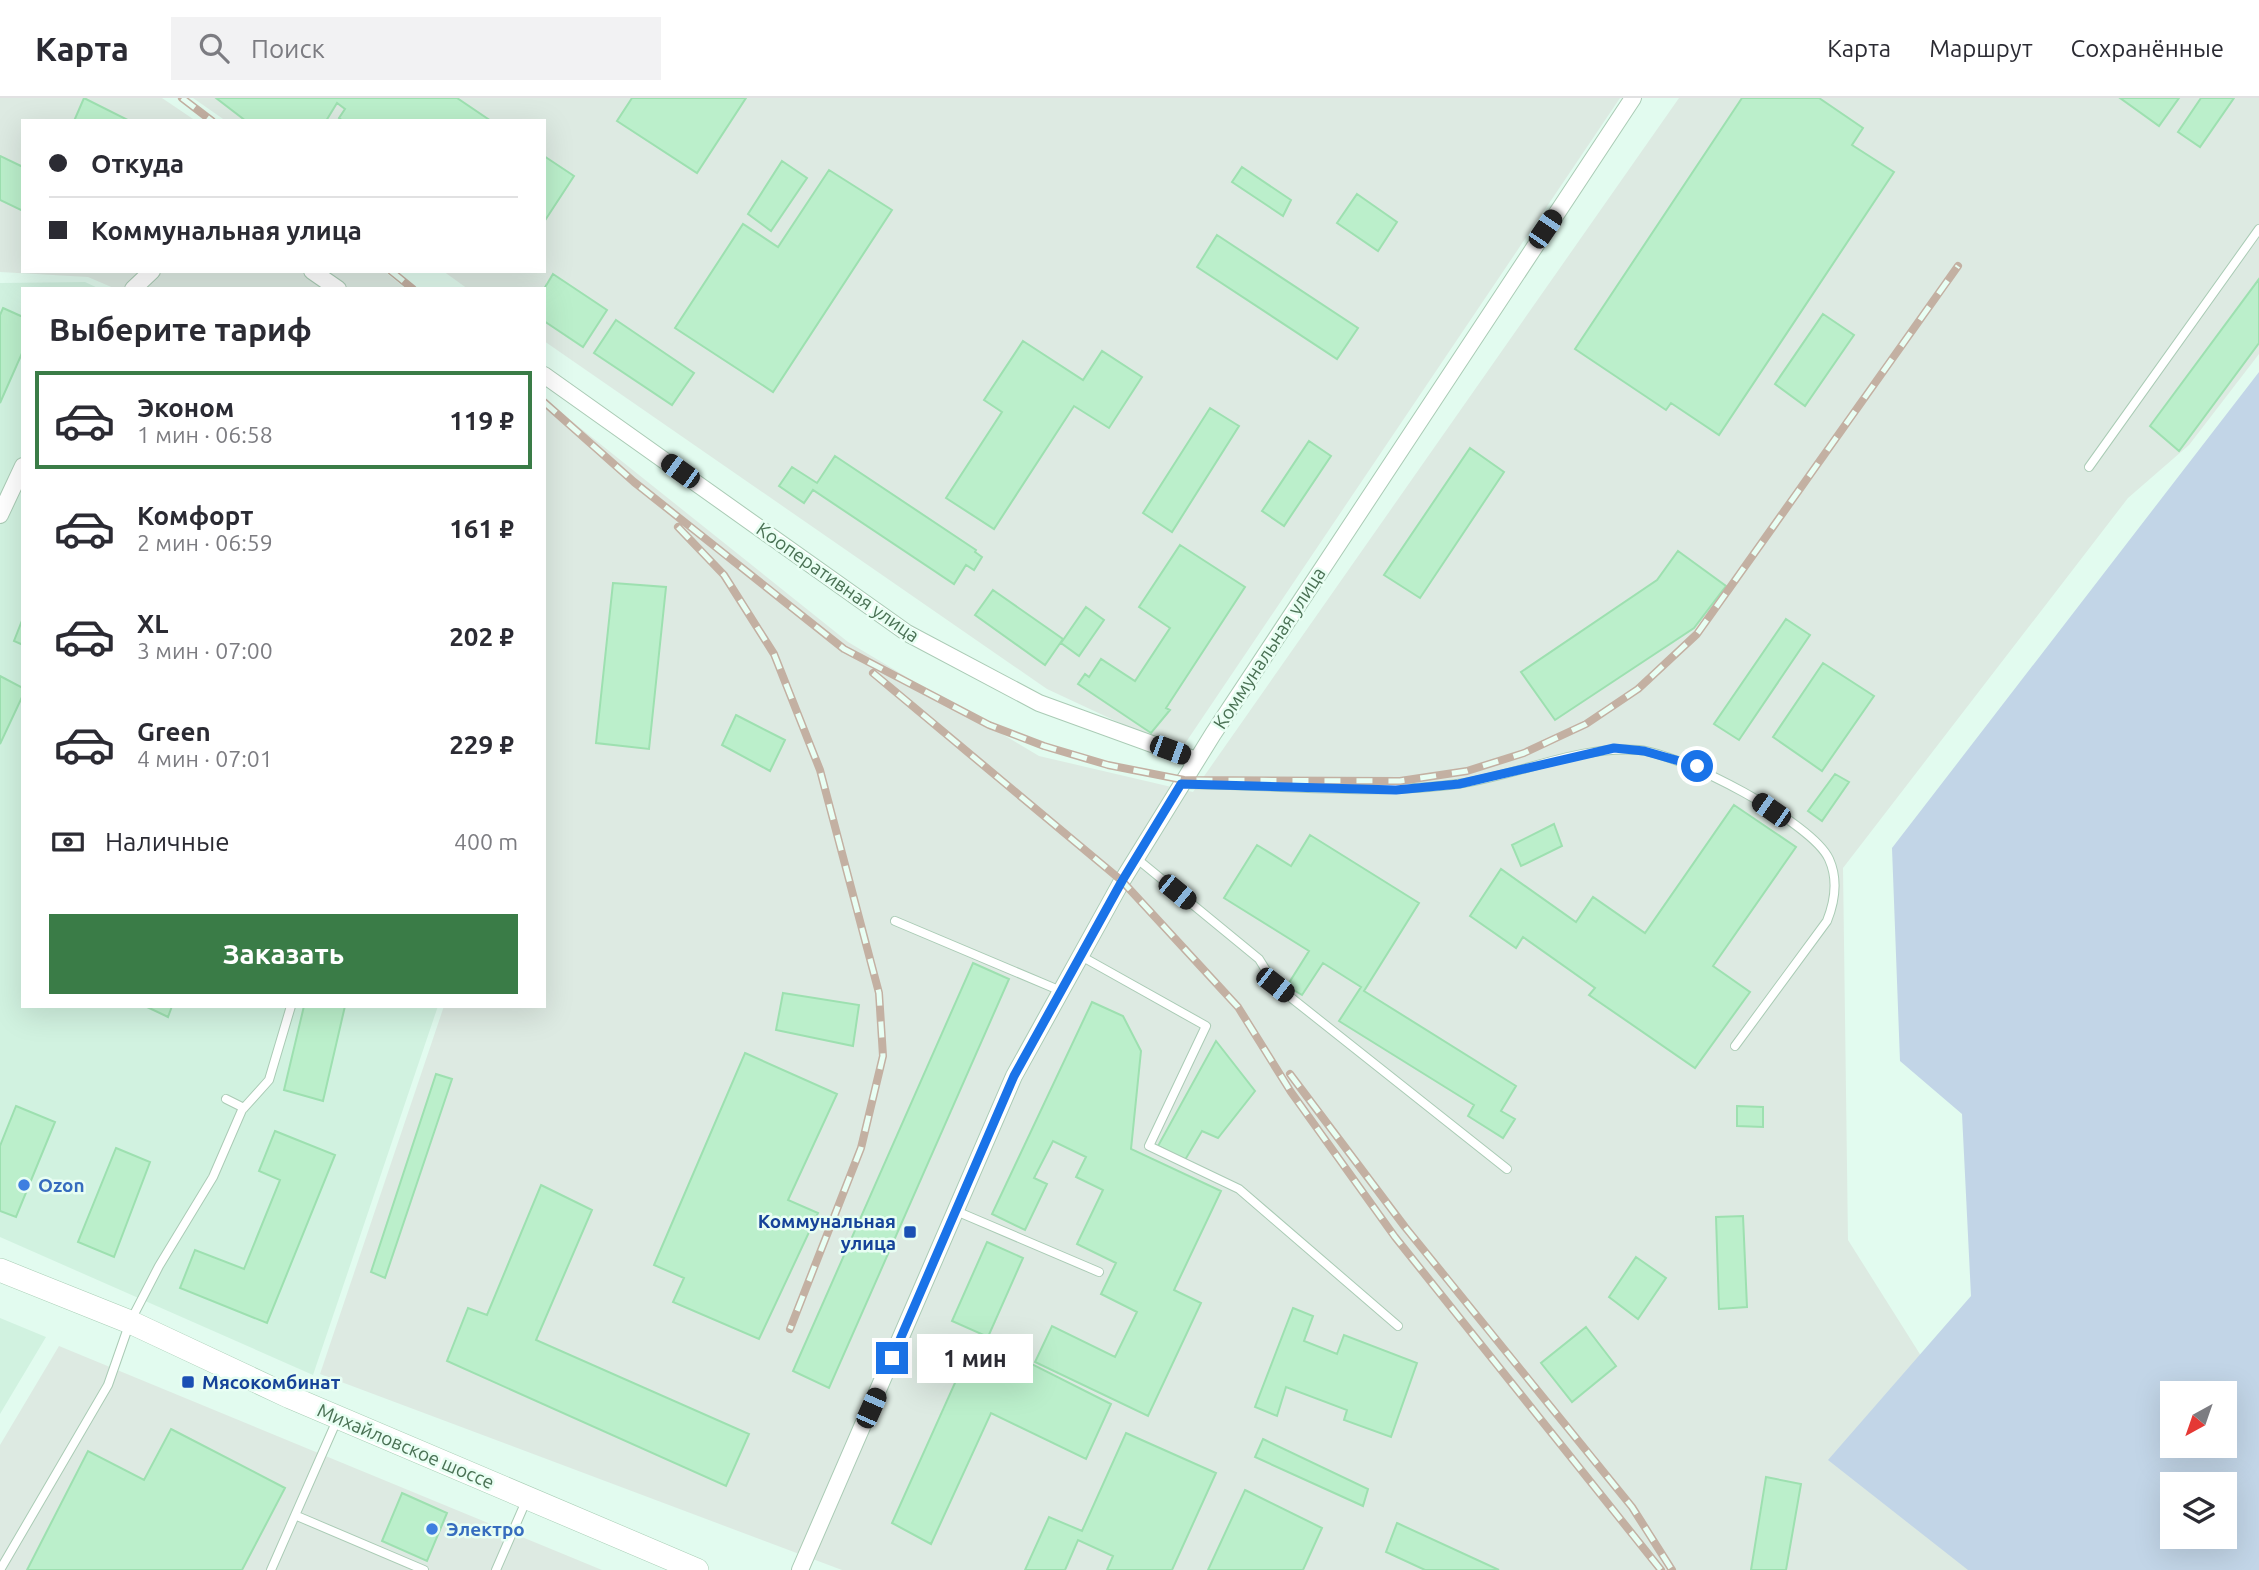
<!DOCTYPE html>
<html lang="ru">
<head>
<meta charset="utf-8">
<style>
  :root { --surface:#fff; --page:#f2f2f3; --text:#2b2b33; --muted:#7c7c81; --line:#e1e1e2; --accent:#3a7c47 }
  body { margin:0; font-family:Ubuntu,sans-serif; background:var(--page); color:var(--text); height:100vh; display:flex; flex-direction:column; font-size:26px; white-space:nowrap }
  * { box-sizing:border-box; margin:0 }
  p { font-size:23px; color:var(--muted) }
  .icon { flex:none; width:38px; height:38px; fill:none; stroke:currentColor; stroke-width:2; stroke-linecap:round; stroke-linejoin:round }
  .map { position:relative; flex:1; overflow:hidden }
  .drawer { position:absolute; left:21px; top:189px; width:525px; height:721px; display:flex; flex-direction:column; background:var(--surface); border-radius:0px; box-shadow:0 7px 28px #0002 }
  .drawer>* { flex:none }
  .banner { position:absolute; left:21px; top:21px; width:525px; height:154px; border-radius:0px; box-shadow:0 7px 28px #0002; display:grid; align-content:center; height:154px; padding:0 28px; background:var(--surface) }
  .needle { width:46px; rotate:220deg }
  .buttons { position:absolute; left:2160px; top:1283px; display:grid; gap:14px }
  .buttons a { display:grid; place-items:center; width:77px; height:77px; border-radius:0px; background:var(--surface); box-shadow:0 7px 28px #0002; font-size:35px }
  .end { position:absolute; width:32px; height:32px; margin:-16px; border:9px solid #1a73e8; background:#fff; box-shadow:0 0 0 4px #fff }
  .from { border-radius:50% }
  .bubble { position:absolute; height:49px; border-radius:0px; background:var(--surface); box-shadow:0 7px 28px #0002; font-size:23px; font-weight:700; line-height:49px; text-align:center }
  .car { position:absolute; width:21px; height:42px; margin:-21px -10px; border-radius:9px; box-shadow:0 0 5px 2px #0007; background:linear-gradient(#222 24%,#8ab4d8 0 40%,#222 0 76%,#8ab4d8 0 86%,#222 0) }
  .banner b { display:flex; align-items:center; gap:24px; height:66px; font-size:26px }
  .banner b+b { border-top:2px solid var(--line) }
  .banner i { width:18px; height:18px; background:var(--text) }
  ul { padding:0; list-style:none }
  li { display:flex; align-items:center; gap:21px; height:98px; margin:0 14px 10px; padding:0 14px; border:4px solid transparent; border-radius:0px }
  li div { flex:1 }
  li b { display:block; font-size:26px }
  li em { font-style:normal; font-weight:700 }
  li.selected { border-color:var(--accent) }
  li>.icon { width:63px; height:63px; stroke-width:1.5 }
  h2 { padding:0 28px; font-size:32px; line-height:84px }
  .pay { display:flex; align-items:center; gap:18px; height:77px; padding:0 28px; font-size:26px }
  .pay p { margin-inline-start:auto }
  .cta { display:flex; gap:14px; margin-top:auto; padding:14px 28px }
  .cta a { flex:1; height:80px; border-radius:0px; background:var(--accent); color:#fff; font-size:28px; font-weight:700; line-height:80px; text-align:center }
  header { display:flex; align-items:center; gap:42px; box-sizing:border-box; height:98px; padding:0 35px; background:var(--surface); border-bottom:2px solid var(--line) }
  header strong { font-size:33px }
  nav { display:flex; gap:38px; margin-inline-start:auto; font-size:24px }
  .search { width:490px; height:63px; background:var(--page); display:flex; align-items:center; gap:18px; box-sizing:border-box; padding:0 24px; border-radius:0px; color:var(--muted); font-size:26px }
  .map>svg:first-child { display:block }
  .residential { fill:#d1f2e0 }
  .industrial { fill:#ddeae2 }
  .green { fill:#c2d5e7; fill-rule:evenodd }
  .building { fill:#bbefcb; stroke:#9de0b0; stroke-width:2 }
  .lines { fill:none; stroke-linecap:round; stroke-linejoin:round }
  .service-casing { stroke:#aacbb5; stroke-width:10 }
  .minor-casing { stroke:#aacbb5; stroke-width:18 }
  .secondary-casing { stroke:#a8ceb5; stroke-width:24 }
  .service { stroke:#fff; stroke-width:8 }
  .minor { stroke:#fff; stroke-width:16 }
  .secondary { stroke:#fff; stroke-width:23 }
  .rail-casing { stroke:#c3b0a2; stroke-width:8 }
  .rail { stroke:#e8fef3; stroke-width:5; stroke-dasharray:16; stroke-linecap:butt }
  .route { stroke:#1a73e8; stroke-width:9 }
  .shop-dot { fill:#3f7fe0; stroke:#e8fef3; stroke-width:2.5 }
  .transit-dot { fill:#1a4fb4; stroke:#e8fef3; stroke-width:2.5 }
  .labels { text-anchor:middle; stroke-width:5; stroke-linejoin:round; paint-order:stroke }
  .street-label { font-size:19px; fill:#4a7154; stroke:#e8fef3 }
  .shop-label { font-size:19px; font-weight:bold; fill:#366cbe; stroke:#e8fef3; text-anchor:start }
  .transit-label { font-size:19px; font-weight:bold; fill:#164399; stroke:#e8fef3; text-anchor:end }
</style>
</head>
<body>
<header>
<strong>Карта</strong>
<div class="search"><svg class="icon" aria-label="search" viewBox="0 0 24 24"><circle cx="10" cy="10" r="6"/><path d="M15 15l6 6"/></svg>Поиск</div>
<nav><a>Карта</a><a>Маршрут</a><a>Сохранённые</a></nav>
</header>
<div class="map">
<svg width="2259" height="1472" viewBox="0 0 2259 1472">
  <rect width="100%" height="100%" fill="#e2fbef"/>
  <path class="residential" d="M85,184L100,191H23V908H438L313,1277L0,1139V185Z
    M0,1220L46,1239L0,1316Z"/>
  <path class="industrial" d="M0,0H162L196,23H23V173H384L406,191H116L88,179L0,174Z
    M193,0H1620L1180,653L1047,591L544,243V191H468L443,173H544V23H226Z
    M1679,0H2259V256L2189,347L2128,400L1843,770L1848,1142L2056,1472H842L320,1276L444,908H544V301L848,544L1039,658L1193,694Z
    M59,1248L602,1472H0V1347Z"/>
  <path class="green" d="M2259,274V1472H1968L1828,1362L1971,1198L1962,1016L1900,963L1892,750ZM2172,1295H2224V1348H2172ZM2224,1386V1438H2172V1386Z"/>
  <path class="building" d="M84,0L128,22V23H74Z
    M216,0H457L491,23H343L339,20L345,11L337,5L326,23H246Z
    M632,0H746L697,75L617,23Z
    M1742,0H1819L1863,30L1852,47L1894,74L1719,337L1671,305L1666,312L1575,251Z
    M2120,0H2179L2159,28Z
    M2201,0H2234L2200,49L2178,34Z
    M0,58L23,69V113L0,102Z
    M544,58L574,78L544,124Z
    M782,63L807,80L771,133L748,116Z
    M1242,69L1291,102L1283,118L1232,84Z
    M829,72L892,112L773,294L675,230L743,126L778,149Z
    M1357,96L1397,124L1378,153L1337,125Z
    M1217,137L1358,230L1337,261L1197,169Z
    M553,176L607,212L583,249L544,223V191Z
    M2259,181V245L2179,353L2150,328Z
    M3,210L23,219V253L0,305V217Z
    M1823,216L1854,237L1805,308L1775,286Z
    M616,222L694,275L672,307L594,255Z
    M1023,243L1083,282L1102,253L1142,279L1109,330L1074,308L994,431L946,400L1002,314L984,302Z
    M1210,310L1239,328L1172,434L1143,415Z
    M1309,343L1331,358L1284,428L1262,413Z
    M1470,350L1504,374L1420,500L1384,477Z
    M835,358L976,452L975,454L982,459L974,472L966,467L954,486L813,392L804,405L779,388L792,369L817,385Z
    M1180,447L1245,489L1166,610L1170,612L1151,635L1078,586L1085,576L1089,579L1101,561L1135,583L1170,530L1139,509Z
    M1678,453L1726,488L1694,530L1555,622L1521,574L1657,482Z
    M613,485L666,489L649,651L596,645Z
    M993,492L1063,541L1045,567L975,517Z
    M1086,509L1104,522L1079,558L1061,545Z
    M23,520V547L14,543Z
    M1786,521L1810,537L1739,642L1714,626Z
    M1823,565L1874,598L1822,673L1773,639Z
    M0,578L23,590V597L0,646Z
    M736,617L785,642L770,673L722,647Z
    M1835,676L1849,684L1822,723L1808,713Z
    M1734,707L1796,749L1713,868L1750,894L1695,970L1589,897L1595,890L1523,839L1516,850L1470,818L1501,771L1576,824L1593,799L1645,835Z
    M1554,726L1562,748L1521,768L1512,747Z
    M1310,737L1419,805L1364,893L1516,988L1501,1013L1515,1021L1503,1040L1468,1018L1474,1007L1339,923L1361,889L1323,865L1302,897L1287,888L1309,853L1224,800L1257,747L1291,768Z
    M973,865L1009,881L829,1290L793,1273Z
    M783,895L859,907L853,948L776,932Z
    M1092,904L1123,918L1141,953L1131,1051L1221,1093L1174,1192L1201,1205L1148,1318L1035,1264L1052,1228L1115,1259L1137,1214L1101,1196L1116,1165L1077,1146L1103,1092L1076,1079L1086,1059L1053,1043L1034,1080L1047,1086L1025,1132L992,1116Z
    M145,908H172L168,919Z
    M304,908H345L323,1003L284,992Z
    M1216,943L1255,993L1218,1040L1202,1033L1185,1062L1158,1048Z
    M745,955L837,996L788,1102L818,1115L759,1241L673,1204L684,1180L654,1167Z
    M436,976L452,981L385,1180L371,1174Z
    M16,1008L55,1024L16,1119L0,1113V1048Z
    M1737,1008L1763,1009V1029L1737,1028Z
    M275,1033L335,1057L267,1225L180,1190L195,1152L244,1171L280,1082L259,1073Z
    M116,1050L150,1064L114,1159L78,1144Z
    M541,1087L592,1112L536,1242L749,1336L726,1388L447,1263L468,1210L487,1217Z
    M1743,1118L1747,1209L1719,1211L1716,1119Z
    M987,1144L1023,1160L988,1239L952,1223Z
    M1636,1159L1666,1180L1638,1221L1609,1199Z
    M1293,1210L1313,1218L1304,1243L1337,1256L1344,1237L1417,1265L1391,1339L1344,1322L1347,1312L1286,1289L1277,1318L1255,1309Z
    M1586,1229L1616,1268L1572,1304L1541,1265Z
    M976,1238L1111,1306L1086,1361L991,1315L931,1446L892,1425Z
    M171,1331L285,1390L242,1472H27L88,1353L144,1382Z
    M1126,1335L1216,1375L1172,1472H1107L1113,1458L1078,1442L1065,1472H1025L1049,1419L1082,1433Z
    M1263,1341L1368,1391L1363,1408L1255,1359Z
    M1766,1379L1801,1386L1786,1472H1751Z
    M1245,1392L1322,1430L1303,1472H1208Z
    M402,1395L447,1415L427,1463L382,1443Z
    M1397,1425L1499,1472H1425L1386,1454Z"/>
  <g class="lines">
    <g class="service-casing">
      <path id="service" d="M2089,369L2259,131
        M1181,686C1270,686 1370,698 1457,686C1518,678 1577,647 1639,652C1681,656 1812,724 1829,761C1838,781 1835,803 1827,823L1735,948
        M1136,760L1259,861L1275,887L1507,1071
        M895,823L1061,893
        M1081,858L1206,928L1149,1048L1239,1091L1398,1228
        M226,1001L244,1010
        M956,1113L1099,1174
        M297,1418L424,1472
        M0,1472L108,1287L130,1224L159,1168L213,1079L242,1012L269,982L291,908
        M271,1472L337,1322
        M496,1472L526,1403"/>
    </g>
    <g class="minor-casing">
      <path id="minor" d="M312,173L338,191
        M133,191L152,173
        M544,277L907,535L1039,605L1196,662
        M0,417L23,368
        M800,1472L1014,978L1122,783L1213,636L1633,0"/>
    </g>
    <g class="secondary-casing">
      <path id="secondary" d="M0,1172L130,1224L290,1299L697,1472"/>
    </g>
    <use href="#service" class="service"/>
    <use href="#minor" class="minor"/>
    <use href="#secondary" class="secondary"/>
    <g class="rail-casing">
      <path id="rail" d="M182,0L212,23
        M391,173L413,191
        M544,304L634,384L844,551L989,627L1044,648L1108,667L1184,682L1400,683L1467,673L1524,655L1586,626L1638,591L1697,536L1958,168
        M678,429L724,477L774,556L820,672L879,895L883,958L861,1050L790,1231
        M873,575L1122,783L1238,909L1291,994L1395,1139L1661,1472
        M1290,976L1405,1129L1632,1409L1672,1472"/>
    </g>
    <use href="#rail" class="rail"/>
  </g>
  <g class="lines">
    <path class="route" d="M892,1260L1014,978L1122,783L1181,686L1396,692L1459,686L1614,650L1644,653L1697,668"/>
  </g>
  <g class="shop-dot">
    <circle cx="24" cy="1087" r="7"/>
    <circle cx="432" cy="1431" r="7"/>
  </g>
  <g class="transit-dot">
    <rect x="903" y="1127" width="14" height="14" rx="3.5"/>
    <rect x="181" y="1277" width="14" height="14" rx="3.5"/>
  </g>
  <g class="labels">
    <g class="street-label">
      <text transform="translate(838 484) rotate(35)" y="7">Кооперативная улица</text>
      <text transform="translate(1269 550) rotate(-57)" y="7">Коммунальная улица</text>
      <text transform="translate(406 1348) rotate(23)" y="7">Михайловское шоссе</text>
    </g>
    <g class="shop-label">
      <text x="38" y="1094">Ozon</text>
      <text x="446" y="1438">Электро</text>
    </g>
    <g class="transit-label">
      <text x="896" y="1130">Коммунальная<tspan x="896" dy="22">улица</tspan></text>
      <text x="202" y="1291" text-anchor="start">Мясокомбинат</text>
    </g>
  </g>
</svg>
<div class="buttons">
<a><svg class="needle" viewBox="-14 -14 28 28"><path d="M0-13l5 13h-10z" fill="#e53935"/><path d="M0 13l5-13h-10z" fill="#7c7c81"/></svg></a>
<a><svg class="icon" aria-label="layers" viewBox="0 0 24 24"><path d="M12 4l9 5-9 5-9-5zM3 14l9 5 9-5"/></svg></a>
</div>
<i class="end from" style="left:1697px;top:668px"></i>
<i class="end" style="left:892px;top:1260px"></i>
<div class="bubble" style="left:917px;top:1236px;width:116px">1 мин</div>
<i class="car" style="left:1545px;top:131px;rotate:34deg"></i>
<i class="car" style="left:680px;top:373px;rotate:306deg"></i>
<i class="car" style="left:1170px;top:652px;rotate:110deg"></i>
<i class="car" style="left:1771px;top:712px;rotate:305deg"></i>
<i class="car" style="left:1177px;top:794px;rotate:129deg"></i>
<i class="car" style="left:1275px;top:887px;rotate:128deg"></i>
<i class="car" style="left:871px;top:1310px;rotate:24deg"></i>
<div class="banner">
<b><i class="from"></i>Откуда</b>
<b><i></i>Коммунальная улица</b>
</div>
<section class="drawer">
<h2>Выберите тариф</h2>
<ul>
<li class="selected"><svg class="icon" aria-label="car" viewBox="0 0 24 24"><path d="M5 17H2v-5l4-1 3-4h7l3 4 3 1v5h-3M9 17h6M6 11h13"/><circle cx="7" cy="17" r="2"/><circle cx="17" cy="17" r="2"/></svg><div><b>Эконом</b><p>1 мин · 06:58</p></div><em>119 ₽</em></li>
<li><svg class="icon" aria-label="car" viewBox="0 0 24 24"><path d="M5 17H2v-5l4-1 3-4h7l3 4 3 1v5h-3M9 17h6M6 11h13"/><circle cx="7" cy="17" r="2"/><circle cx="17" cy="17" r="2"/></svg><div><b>Комфорт</b><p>2 мин · 06:59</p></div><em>161 ₽</em></li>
<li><svg class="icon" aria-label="car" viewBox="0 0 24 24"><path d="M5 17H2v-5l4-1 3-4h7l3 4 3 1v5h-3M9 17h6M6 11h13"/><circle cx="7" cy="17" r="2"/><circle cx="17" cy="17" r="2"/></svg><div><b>XL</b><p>3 мин · 07:00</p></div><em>202 ₽</em></li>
<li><svg class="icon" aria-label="car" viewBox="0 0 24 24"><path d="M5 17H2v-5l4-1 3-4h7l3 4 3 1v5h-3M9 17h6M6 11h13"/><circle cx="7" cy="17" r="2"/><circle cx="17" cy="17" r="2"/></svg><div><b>Green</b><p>4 мин · 07:01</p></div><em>229 ₽</em></li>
</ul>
<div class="pay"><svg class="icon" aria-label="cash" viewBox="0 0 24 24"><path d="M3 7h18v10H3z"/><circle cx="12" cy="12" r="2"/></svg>Наличные<p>400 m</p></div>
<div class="cta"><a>Заказать</a></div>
</section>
</div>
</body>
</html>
